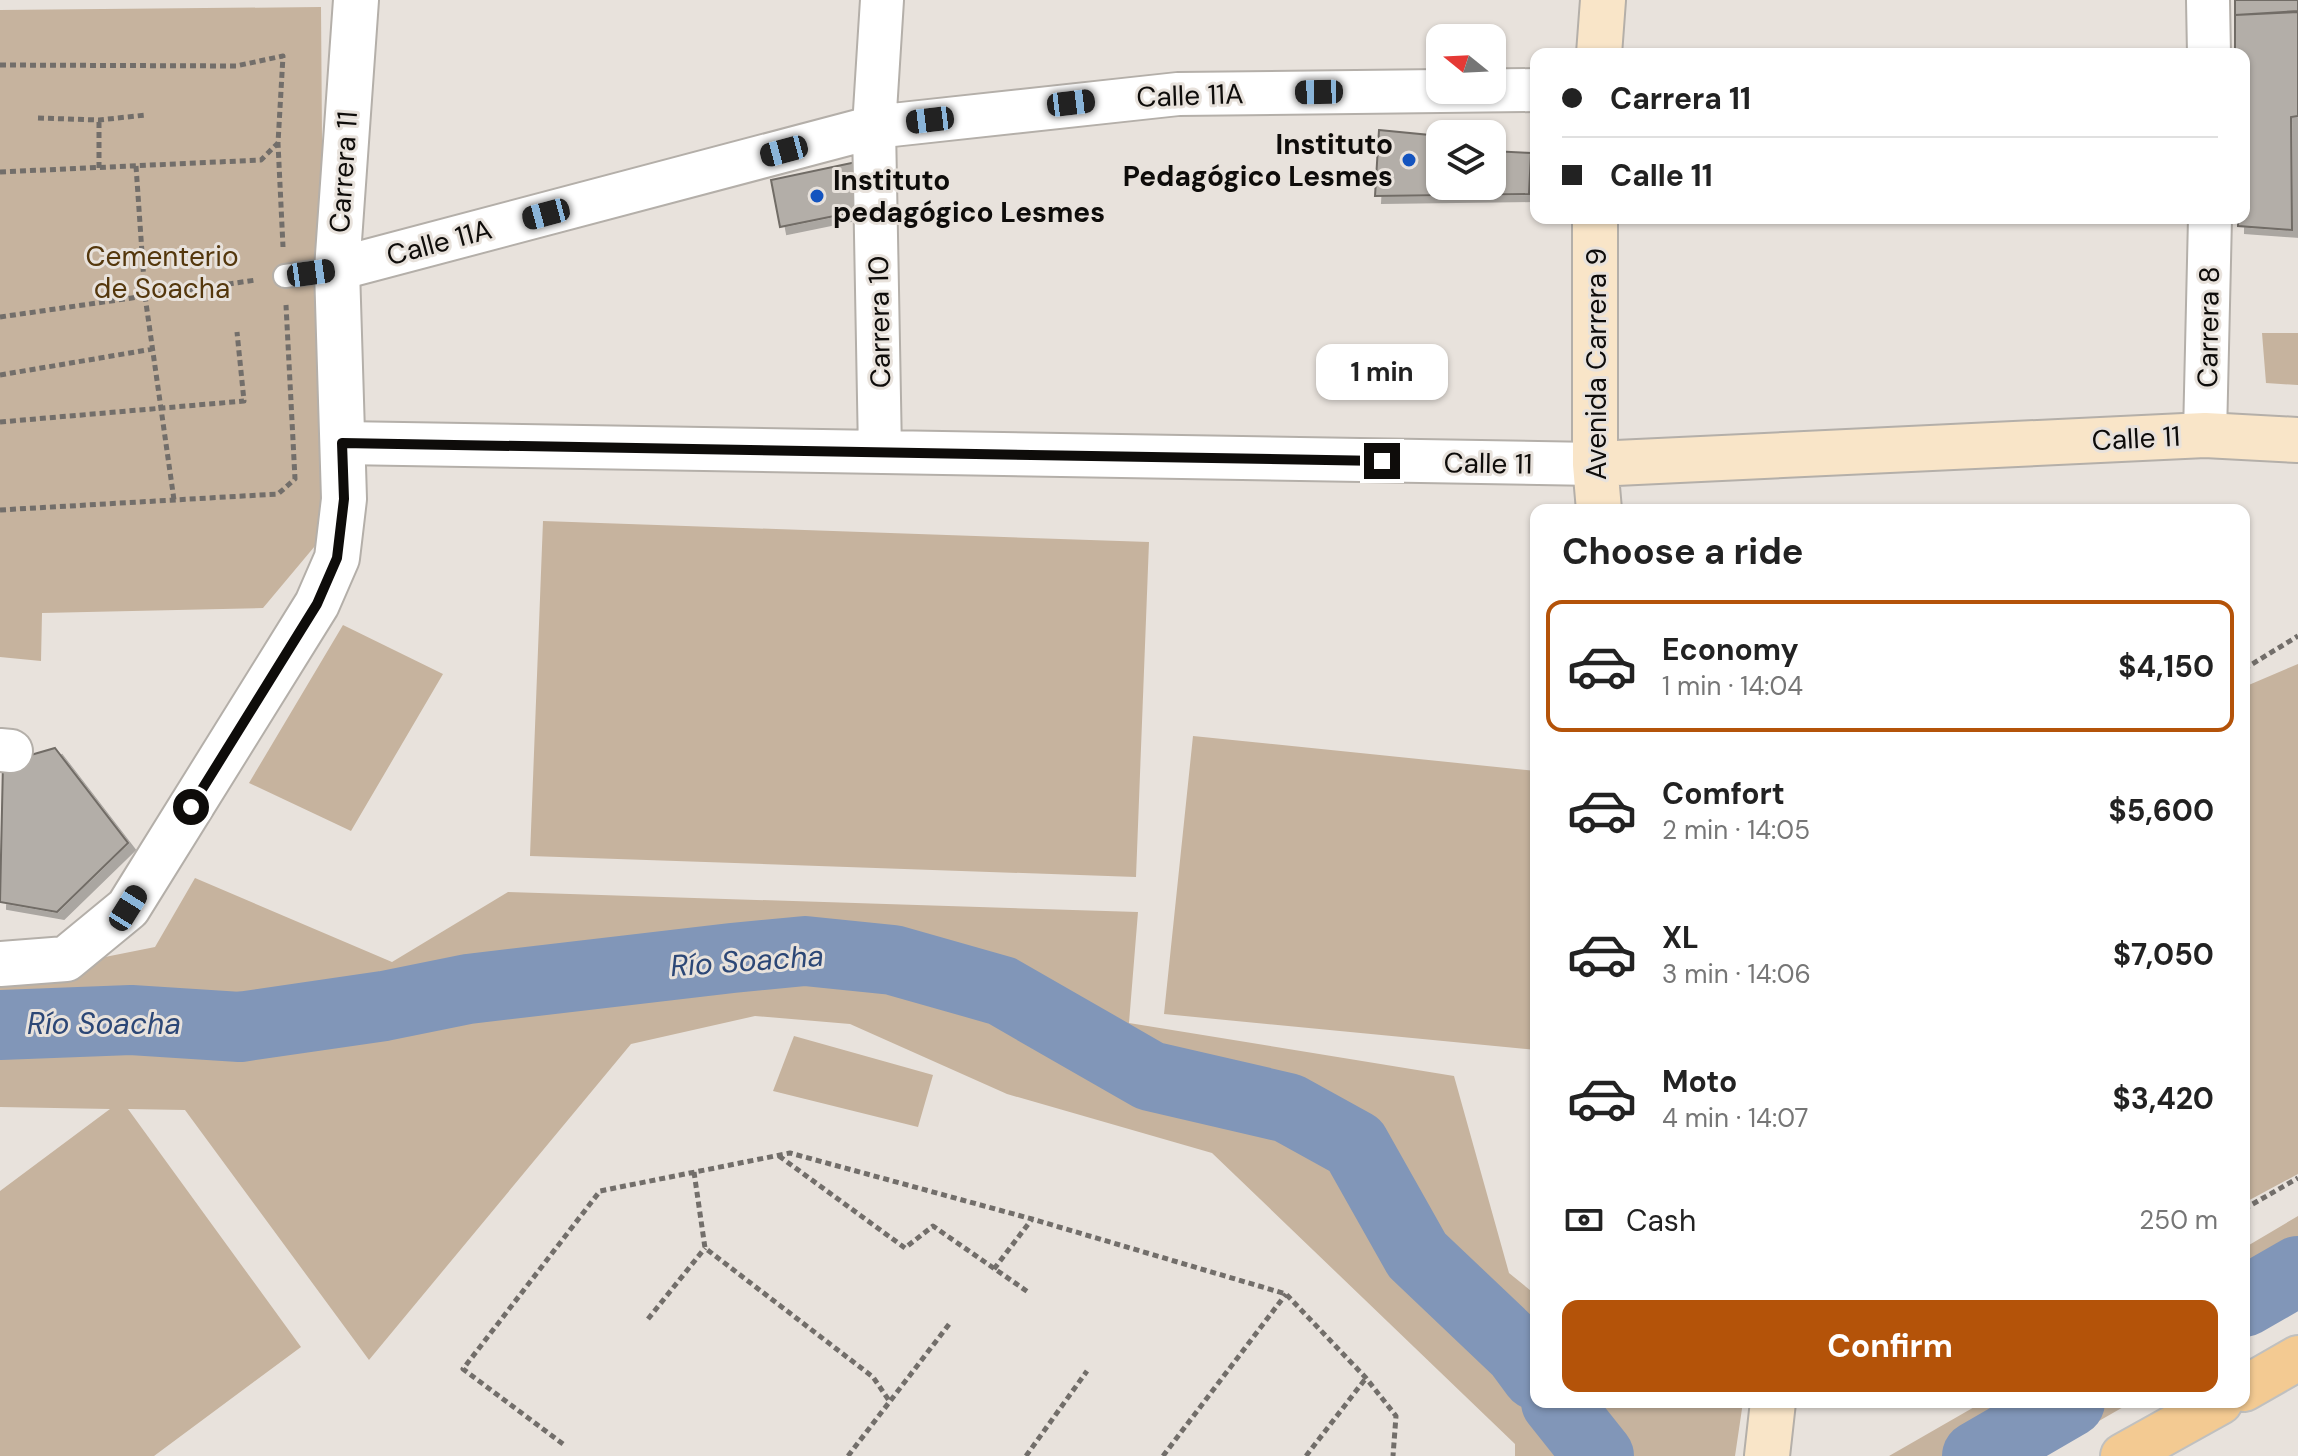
<!DOCTYPE html>
<html lang="en">
<head>
<meta charset="utf-8">
<style>
  :root { --surface:#fff; --page:#f6f6f6; --text:#222; --muted:#767676; --line:#e0e0e0; --accent:#b45309 }
  body { margin:0; font-family:"DM Sans",sans-serif; background:var(--page); color:var(--text); height:100vh; display:flex; flex-direction:column; font-size:30px; white-space:nowrap }
  * { box-sizing:border-box; margin:0 }
  p { font-size:26px; color:var(--muted) }
  .icon { flex:none; width:44px; height:44px; fill:none; stroke:currentColor; stroke-width:2; stroke-linecap:round; stroke-linejoin:round }
  .map { position:relative; flex:1; overflow:hidden }
  .details { position:absolute; left:1530px; top:504px; width:720px; height:904px; display:flex; flex-direction:column; background:var(--surface); border-radius:16px; box-shadow:0 2px 6px #0004 }
  .details>* { flex:none }
  .hud { position:absolute; left:1530px; top:48px; width:720px; height:176px; border-radius:16px; box-shadow:0 2px 6px #0004; display:grid; align-content:center; height:176px; padding:0 32px; background:var(--surface) }
  .needle { width:52px; rotate:288deg }
  .controls { position:absolute; left:1426px; top:24px; display:grid; gap:16px }
  .controls a { display:grid; place-items:center; width:80px; height:80px; border-radius:16px; background:var(--surface); box-shadow:0 2px 6px #0004; font-size:40px }
  .end { position:absolute; width:36px; height:36px; margin:-18px; border:10px solid #0e0c0a; background:#fff; box-shadow:0 0 0 4px #fff }
  .from { border-radius:50% }
  .bubble { position:absolute; height:56px; border-radius:16px; background:var(--surface); box-shadow:0 2px 6px #0004; font-size:26px; font-weight:700; line-height:56px; text-align:center }
  .car { position:absolute; width:24px; height:48px; margin:-24px -12px; border-radius:10px; box-shadow:0 0 6px 2px #0007; background:linear-gradient(#222 24%,#8ab4d8 0 40%,#222 0 76%,#8ab4d8 0 86%,#222 0) }
  .hud b { display:flex; align-items:center; gap:28px; height:76px; font-size:30px }
  .hud b+b { border-top:2px solid var(--line) }
  .hud i { width:20px; height:20px; background:var(--text) }
  ul { padding:0; list-style:none }
  li { display:flex; align-items:center; gap:24px; height:132px; margin:0 16px 12px; padding:0 16px; border:4px solid transparent; border-radius:16px }
  li div { flex:1 }
  li b { display:block; font-size:30px }
  li em { font-style:normal; font-weight:700 }
  li.active { border-color:var(--accent) }
  li>.icon { width:72px; height:72px; stroke-width:1.5 }
  h2 { padding:0 32px; font-size:36px; line-height:96px }
  .pay { display:flex; align-items:center; gap:20px; height:88px; padding:0 32px; font-size:30px }
  .pay p { margin-inline-start:auto }
  .button { display:flex; gap:16px; margin-top:auto; padding:16px 32px }
  .button a { flex:1; height:92px; border-radius:16px; background:var(--accent); color:#fff; font-size:32px; font-weight:700; line-height:92px; text-align:center }
  .map>svg:first-child { display:block }
  .green { fill:#c6b39e }
  .lines { fill:none; stroke-linecap:round; stroke-linejoin:round }
  .river { stroke:#8196b8; stroke-width:70 }
  .building { fill:#b3aea8; stroke:#716c66; stroke-width:2; filter:url(#shadow) }
  .service-casing { stroke:#b4afa9; stroke-width:26 }
  .minor-casing { stroke:#b4afa9; stroke-width:46 }
  .tertiary-casing { stroke:#b4afa9; stroke-width:48 }
  .secondary-casing { stroke:#b4afa9; stroke-width:48 }
  .primary-casing { stroke:#c0c0bf; stroke-width:48 }
  .path { stroke:#726e6a; stroke-width:5; stroke-dasharray:6 4; stroke-linecap:butt }
  .service { stroke:#fff; stroke-width:22 }
  .minor { stroke:#fff; stroke-width:42 }
  .tertiary { stroke:#fff; stroke-width:44 }
  .secondary { stroke:#f9e5c8; stroke-width:44 }
  .primary { stroke:#f3ca92; stroke-width:44 }
  .route { stroke:#0e0c0a; stroke-width:10 }
  .poi-dot { fill:#1454bf; stroke:#e8e2dc; stroke-width:3 }
  .labels { text-anchor:middle; stroke-width:6; stroke-linejoin:round; paint-order:stroke }
  .street-label { font-size:28px; fill:#0e0c0a; stroke:#e8e2dc }
  .poi-label { font-size:28px; font-weight:bold; fill:#0e0c0a; stroke:#e8e2dc; text-anchor:end }
  .park-label { font-size:28px; fill:#54370c; stroke:#e8e2dc }
  .water-label { font-size:30px; font-style:italic; fill:#2c4776; stroke:#e8e2dc }
</style>
</head>
<body>
<div class="map">
<svg width="2298" height="1456" viewBox="0 0 2298 1456">
  <defs>
    <filter id="shadow"><feDropShadow dx="7" dy="7" stdDeviation="0" flood-color="#0004"/></filter>
  </defs>
  <rect width="100%" height="100%" fill="#e8e2dc"/>
  <path class="green" d="M321,7L325,534L263,608L42,613L41,661L0,657V10Z
    M2262,333H2298V385L2266,383Z
    M543,521L1149,542L1136,877L530,856Z
    M343,625L443,674L351,831L249,783Z
    M2298,664V1174L2244,1203V687Z
    M1193,736L1536,771V1050L1164,1014Z
    M195,878L392,962L508,892L1138,912L1129,1023L1454,1076L1509,1273L1536,1295V1402H1743L1735,1456H1515V1444L1212,1153L1007,1094L850,1024L755,1016L631,1044L369,1360L185,1110L128,1109L301,1347L154,1456H0V1191L110,1109L0,1107V978L155,947Z
    M794,1036L933,1075L918,1127L773,1091Z
    M2298,1216V1307L2244,1338V1248Z
    M1983,1402H2132L2038,1456H1889Z"/>
  <g class="lines">
    <path class="river" d="M0,1025L131,1020L240,1027L384,1006L468,989L732,958L805,951L893,960L1002,991L1150,1076L1288,1108L1355,1145L1417,1255L1519,1352L1536,1375
      M2244,1302L2298,1271
      M1556,1402L1599,1456
      M1977,1456L2070,1402"/>
  </g>
  <path class="building" d="M2235,0H2298V11L2235,15Z
    M2298,12V116L2291,117L2292,230L2238,226V218H2244V54H2235V15Z
    M1379,130L1440,136V186H1492V151L1531,153L1529,194L1375,196Z
    M861,161L859,211L780,227L771,180Z
    M55,748L128,843L57,912L0,902L3,763Z"/>
  <g class="lines">
    <g class="service-casing">
      <path id="service" d="M285,276L337,269"/>
    </g>
    <g class="minor-casing">
      <path id="minor" d="M2208,0L2209,54
        M337,269L874,127L1178,94L1536,90
        M2205,435L2210,218
        M342,443L1595,464
        M880,452L874,127L882,0
        M0,750L11,751"/>
    </g>
    <g class="tertiary-casing">
      <path id="tertiary" d="M0,964L66,959L128,908L317,604L337,558L344,499L337,269L356,0"/>
    </g>
    <g class="secondary-casing">
      <path id="secondary" d="M1599,54L1603,0
        M1595,218V464L1599,510
        M1595,464L2205,435L2298,440
        M1767,1456L1773,1402"/>
    </g>
    <g class="primary-casing">
      <path id="primary" d="M2244,1389L2298,1358
        M2123,1456L2220,1402"/>
    </g>
    <path class="path" d="M0,65L236,66L283,56L278,143L283,247
      M38,118L99,120L146,115
      M136,166L145,296L174,500
      M99,168V120
      M0,172L261,160L278,143
      M0,317L256,280
      M0,375L153,349
      M0,422L244,401L237,332
      M0,510L278,494L295,479L286,305
      M2244,669L2298,636
      M779,1156L905,1248L933,1226L1028,1292
      M694,1172L705,1248L873,1377L890,1402
      M2244,1209L2298,1178
      M994,1269L1032,1219
      M648,1319L705,1248
      M563,1444L463,1369L600,1191L790,1153L1032,1219L1286,1294L1366,1378L1396,1416L1393,1456
      M848,1456L950,1323
      M1026,1456L1087,1371
      M1163,1456L1286,1294
      M1306,1456L1366,1378"/>
    <use href="#service" class="service"/>
    <use href="#minor" class="minor"/>
    <use href="#tertiary" class="tertiary"/>
    <use href="#secondary" class="secondary"/>
    <use href="#primary" class="primary"/>
  </g>
  <g class="lines">
    <path class="route" d="M191,807L317,604L337,558L344,499L342,443L1382,461"/>
  </g>
  <g class="poi-dot">
    <circle cx="1409" cy="160" r="8"/>
    <circle cx="817" cy="196" r="8"/>
  </g>
  <g class="labels">
    <g class="street-label">
      <text transform="translate(1190 95) rotate(-2)" y="10">Calle 11A</text>
      <text transform="translate(343 172) rotate(-86)" y="10">Carrera 11</text>
      <text transform="translate(439 242) rotate(-15)" y="10">Calle 11A</text>
      <text transform="translate(879 322) rotate(-91)" y="10">Carrera 10</text>
      <text transform="translate(2208 327) rotate(-89)" y="10">Carrera 8</text>
      <text transform="translate(1596 364) rotate(-90)" y="10">Avenida Carrera 9</text>
      <text transform="translate(2136 438) rotate(-3)" y="10">Calle 11</text>
      <text transform="translate(1488 463) rotate(1)" y="10">Calle 11</text>
    </g>
    <g class="poi-label">
      <text x="1393" y="154">Instituto<tspan x="1393" dy="32">Pedagógico Lesmes</tspan></text>
      <text x="833" y="190" text-anchor="start">Instituto<tspan x="833" dy="32">pedagógico Lesmes</tspan></text>
    </g>
    <g class="park-label">
      <text x="162" y="266">Cementerio<tspan x="162" dy="32">de Soacha</tspan></text>
    </g>
    <g class="water-label">
      <text transform="translate(747 961) rotate(-4)" y="10">Río Soacha</text>
      <text x="104" y="1034">Río Soacha</text>
    </g>
  </g>
</svg>
<div class="controls">
<a><svg class="needle" viewBox="-14 -14 28 28"><path d="M0-13l5 13h-10z" fill="#e53935"/><path d="M0 13l5-13h-10z" fill="#767676"/></svg></a>
<a><svg class="icon" aria-label="layers" viewBox="0 0 24 24"><path d="M12 4l9 5-9 5-9-5zM3 14l9 5 9-5"/></svg></a>
</div>
<i class="end from" style="left:191px;top:807px"></i>
<i class="end" style="left:1382px;top:461px"></i>
<div class="bubble" style="left:1316px;top:344px;width:132px">1 min</div>
<i class="car" style="left:1319px;top:92px;rotate:269deg"></i>
<i class="car" style="left:1071px;top:103px;rotate:83deg"></i>
<i class="car" style="left:930px;top:120px;rotate:263deg"></i>
<i class="car" style="left:784px;top:151px;rotate:255deg"></i>
<i class="car" style="left:546px;top:214px;rotate:255deg"></i>
<i class="car" style="left:311px;top:273px;rotate:82deg"></i>
<i class="car" style="left:128px;top:908px;rotate:32deg"></i>
<div class="hud">
<b><i class="from"></i>Carrera 11</b>
<b><i></i>Calle 11</b>
</div>
<section class="details">
<h2>Choose a ride</h2>
<ul>
<li class="active"><svg class="icon" aria-label="car" viewBox="0 0 24 24"><path d="M5 17H2v-5l4-1 3-4h7l3 4 3 1v5h-3M9 17h6M6 11h13"/><circle cx="7" cy="17" r="2"/><circle cx="17" cy="17" r="2"/></svg><div><b>Economy</b><p>1 min · 14:04</p></div><em>$4,150</em></li>
<li><svg class="icon" aria-label="car" viewBox="0 0 24 24"><path d="M5 17H2v-5l4-1 3-4h7l3 4 3 1v5h-3M9 17h6M6 11h13"/><circle cx="7" cy="17" r="2"/><circle cx="17" cy="17" r="2"/></svg><div><b>Comfort</b><p>2 min · 14:05</p></div><em>$5,600</em></li>
<li><svg class="icon" aria-label="car" viewBox="0 0 24 24"><path d="M5 17H2v-5l4-1 3-4h7l3 4 3 1v5h-3M9 17h6M6 11h13"/><circle cx="7" cy="17" r="2"/><circle cx="17" cy="17" r="2"/></svg><div><b>XL</b><p>3 min · 14:06</p></div><em>$7,050</em></li>
<li><svg class="icon" aria-label="car" viewBox="0 0 24 24"><path d="M5 17H2v-5l4-1 3-4h7l3 4 3 1v5h-3M9 17h6M6 11h13"/><circle cx="7" cy="17" r="2"/><circle cx="17" cy="17" r="2"/></svg><div><b>Moto</b><p>4 min · 14:07</p></div><em>$3,420</em></li>
</ul>
<div class="pay"><svg class="icon" aria-label="cash" viewBox="0 0 24 24"><path d="M3 7h18v10H3z"/><circle cx="12" cy="12" r="2"/></svg>Cash<p>250 m</p></div>
<div class="button"><a>Confirm</a></div>
</section>
</div>
</body>
</html>
